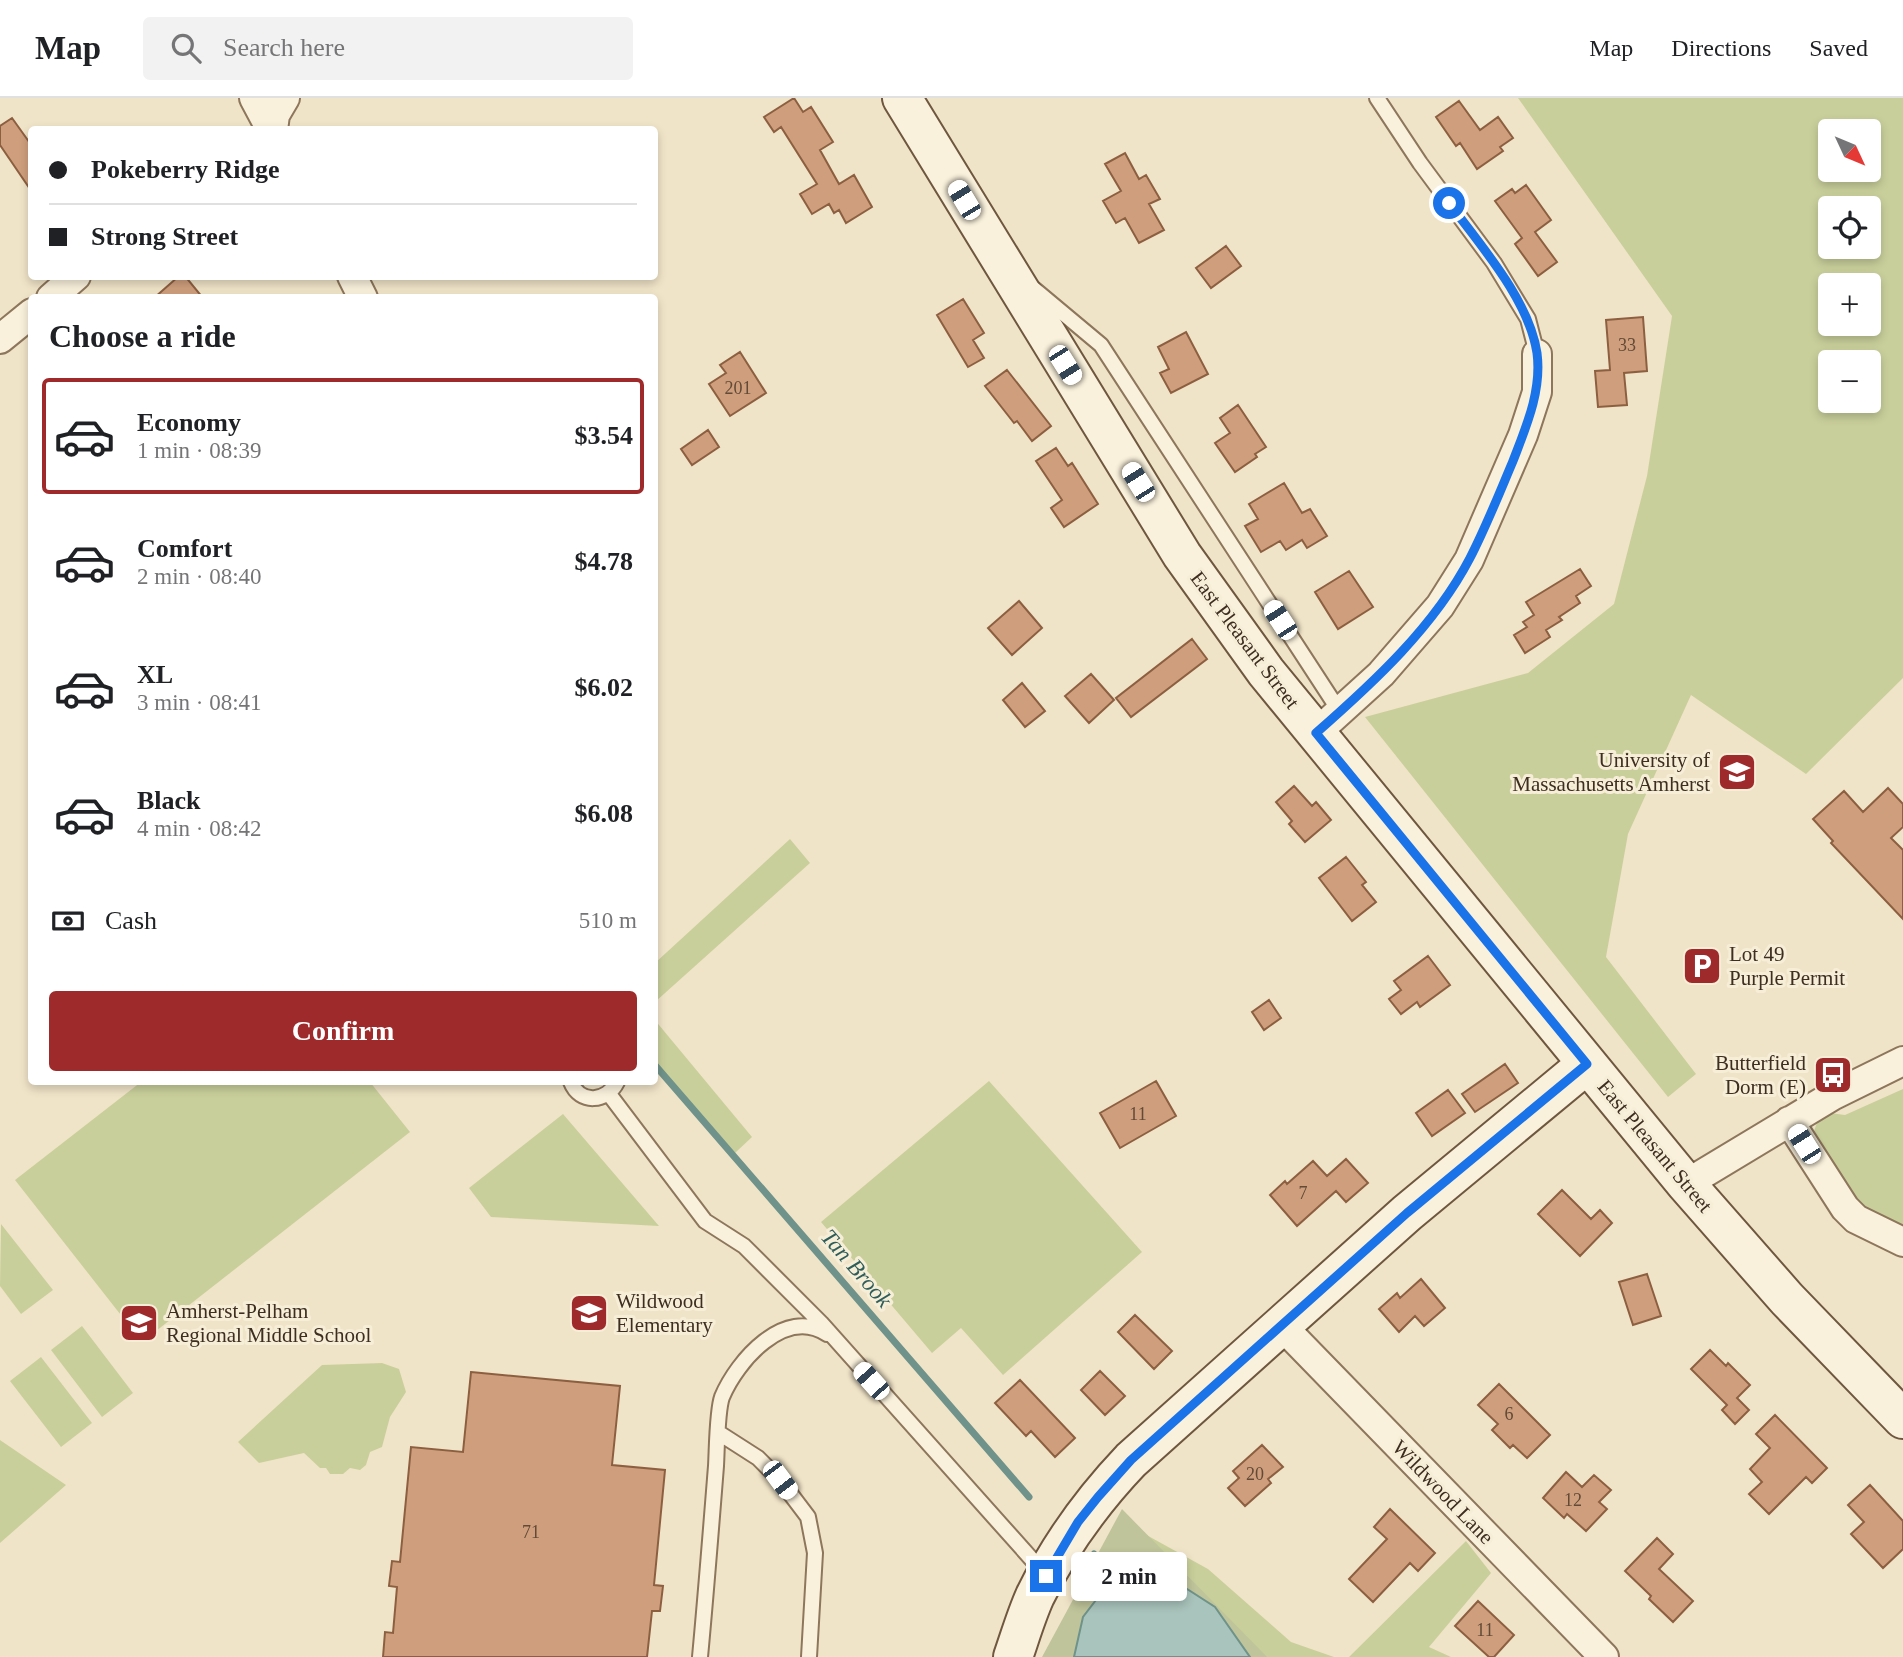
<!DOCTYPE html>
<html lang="en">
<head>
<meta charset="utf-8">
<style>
  :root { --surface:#fff; --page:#f2f2f2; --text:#202124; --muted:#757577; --line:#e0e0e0; --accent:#9e2a2b }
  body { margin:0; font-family:"Times New Roman",serif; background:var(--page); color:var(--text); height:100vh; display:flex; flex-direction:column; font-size:26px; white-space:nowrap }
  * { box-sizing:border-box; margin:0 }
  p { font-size:23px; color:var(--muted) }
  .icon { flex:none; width:38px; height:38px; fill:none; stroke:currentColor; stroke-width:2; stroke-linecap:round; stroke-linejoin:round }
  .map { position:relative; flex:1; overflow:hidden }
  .panel { position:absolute; left:28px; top:196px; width:630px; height:791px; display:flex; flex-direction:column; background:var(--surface); border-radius:7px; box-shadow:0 4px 10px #0003 }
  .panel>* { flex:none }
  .guide { position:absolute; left:28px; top:28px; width:630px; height:154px; border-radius:7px; box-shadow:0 4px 10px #0003; display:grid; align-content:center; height:154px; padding:0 21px; background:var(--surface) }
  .needle { width:46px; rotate:134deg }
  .fabs { position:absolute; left:1818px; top:21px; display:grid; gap:14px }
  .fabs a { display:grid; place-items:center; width:63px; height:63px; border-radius:7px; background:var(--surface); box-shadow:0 4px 10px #0003; font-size:35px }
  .end { position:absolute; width:32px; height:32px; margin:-16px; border:9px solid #1a73e8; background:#fff; box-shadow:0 0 0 4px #fff }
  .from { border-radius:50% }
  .bubble { position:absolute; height:49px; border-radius:7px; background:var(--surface); box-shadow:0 4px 10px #0003; font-size:23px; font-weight:800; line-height:49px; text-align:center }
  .car { position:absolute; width:21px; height:42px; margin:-21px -10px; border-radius:9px; box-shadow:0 0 5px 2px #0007; background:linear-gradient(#fff 24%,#345 0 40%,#fff 0 76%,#345 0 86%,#fff 0) }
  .guide b { display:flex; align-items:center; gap:24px; height:66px; font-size:26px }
  .guide b+b { border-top:2px solid var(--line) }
  .guide i { width:18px; height:18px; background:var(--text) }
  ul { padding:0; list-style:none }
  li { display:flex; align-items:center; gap:21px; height:116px; margin:0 14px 10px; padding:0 7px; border:4px solid transparent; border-radius:7px }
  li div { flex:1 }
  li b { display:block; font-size:26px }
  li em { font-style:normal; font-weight:800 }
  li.selected { border-color:var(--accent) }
  li>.icon { width:63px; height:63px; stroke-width:1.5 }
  h2 { padding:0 21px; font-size:32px; line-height:84px }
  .pay { display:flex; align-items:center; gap:18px; height:77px; padding:0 21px; font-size:26px }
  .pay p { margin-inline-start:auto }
  .primary-button { display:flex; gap:14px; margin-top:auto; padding:14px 21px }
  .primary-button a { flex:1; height:80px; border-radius:7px; background:var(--accent); color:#fff; font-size:28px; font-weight:800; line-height:80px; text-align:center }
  header { display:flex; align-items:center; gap:42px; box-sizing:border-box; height:98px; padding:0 35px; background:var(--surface); border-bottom:2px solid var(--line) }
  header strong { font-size:33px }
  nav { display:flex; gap:38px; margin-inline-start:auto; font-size:24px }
  .search { width:490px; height:63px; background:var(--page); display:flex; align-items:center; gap:18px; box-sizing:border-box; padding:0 24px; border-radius:7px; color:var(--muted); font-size:26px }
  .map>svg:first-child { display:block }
  .green { fill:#c9cf9b; fill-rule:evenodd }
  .cemetery { fill:#bfc49a }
  .water { fill:#a9c4bc; stroke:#6f938a; stroke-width:2 }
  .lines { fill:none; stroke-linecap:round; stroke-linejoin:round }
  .stream { stroke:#6f938a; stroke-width:7 }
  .building { fill:#cf9f7d; stroke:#8d5f41; stroke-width:2 }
  .lane-casing { stroke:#8d765c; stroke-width:18 }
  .street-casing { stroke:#8d765c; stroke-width:32 }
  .secondary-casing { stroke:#6f573f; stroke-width:42 }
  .lane { stroke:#faf1dc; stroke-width:14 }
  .street { stroke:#faf1dc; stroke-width:28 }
  .secondary { stroke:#faf1dc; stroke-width:38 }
  .route { stroke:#1a73e8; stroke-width:9 }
  .labels { text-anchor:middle; stroke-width:6; stroke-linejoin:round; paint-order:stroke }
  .number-label { font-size:18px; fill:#624a37 }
  .street-label { font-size:21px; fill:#3d2e20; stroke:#f7eed8 }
  .poi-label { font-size:21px; fill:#3d2e20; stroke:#f7eed8; text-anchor:start }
  .water-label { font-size:23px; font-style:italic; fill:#2f5d5a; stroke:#f7eed8 }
</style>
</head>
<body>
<header>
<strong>Map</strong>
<div class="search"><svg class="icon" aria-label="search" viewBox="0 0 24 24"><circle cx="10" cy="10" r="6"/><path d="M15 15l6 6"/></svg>Search here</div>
<nav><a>Map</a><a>Directions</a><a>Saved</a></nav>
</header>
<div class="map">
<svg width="1903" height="1559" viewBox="0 0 1903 1559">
  <rect width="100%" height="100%" fill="#f0e4c8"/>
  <path class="green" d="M1518,0H1903V580L1806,676L1691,597L1628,736L1606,859L1696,976L1668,999L1365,619L1528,575L1614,506L1647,378L1672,218ZM1830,33H1869V72H1830ZM1830,110H1869V149H1830ZM1830,187H1869V226H1830ZM1830,264H1869V303H1830Z
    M790,741L810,765L655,904V865Z
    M654,921L752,1039L735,1055L655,964Z
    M989,983L1142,1154L1003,1277L961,1230L932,1255L821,1124Z
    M141,984H370L410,1034L142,1244L15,1082Z
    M1903,991V1131L1865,1113L1853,1100L1813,1037L1816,1027L1824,1018L1830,1015L1845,1017Z
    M563,1016L659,1128L491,1119L469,1090Z
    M1,1126L53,1192L21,1216L0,1188Z
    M82,1228L133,1295L102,1319L51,1252Z
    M41,1259L92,1325L61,1349L10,1283Z
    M382,1265L399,1271L406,1294L390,1319L382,1349L370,1354L366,1367L360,1372L350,1370L343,1376H330L326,1370H320L304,1355L259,1365L238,1344L322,1267Z
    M0,1342L66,1387L0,1445Z
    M1123,1424L1208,1471L1291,1544L1334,1559H1058Z
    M1466,1443L1491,1475L1429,1549L1451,1559H1349Z"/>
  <path class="cemetery" d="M1122,1411L1267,1559H1042Z"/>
  <path class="water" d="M1142,1462L1215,1509L1250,1559H1074L1083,1519L1116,1476Z"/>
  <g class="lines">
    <path class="stream" d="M654,966L1029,1399
      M1094,1456L1116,1476"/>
  </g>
  <path class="building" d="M794,0L803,14L811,9L833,44L820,52L839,86L854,77L872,109L846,125L839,112L834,115L829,106L812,116L800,96L817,86L781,29L774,34L764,19Z
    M1459,3L1480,32L1498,19L1513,40L1500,49L1503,53L1477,71L1460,45L1456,48L1436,19Z
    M12,20L32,48V94L0,47V28Z
    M1125,55L1139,81L1146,77L1160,101L1149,106L1164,132L1139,145L1125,120L1116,125L1103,103L1121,93L1105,66Z
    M1526,87L1551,122L1535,134L1557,164L1538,178L1515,146L1522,140L1495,103L1512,91L1515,95Z
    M1226,148L1241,168L1211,190L1196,170Z
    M179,178H185L203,200H154Z
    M963,201L984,235L973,242L984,260L968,269L937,217Z
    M1643,219L1647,273L1624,275L1627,307L1598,309L1595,273L1610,272L1606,222Z
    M1186,234L1208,276L1171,295L1160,275L1169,271L1158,249Z
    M740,254L766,295L730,318L709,286L726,275L720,267Z
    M1007,272L1051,328L1032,343L1017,323L1014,325L985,288Z
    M1238,307L1266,349L1255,356L1257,359L1235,374L1215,345L1230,335L1220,320Z
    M708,332L719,349L692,367L681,351Z
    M1056,350L1068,368L1072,365L1098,406L1064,429L1051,410L1062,402L1036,363Z
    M1284,385L1302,415L1310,411L1327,438L1307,450L1302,442L1286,452L1280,443L1261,454L1245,428L1258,421L1249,406Z
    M1580,471L1591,488L1576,498L1580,505L1559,519L1562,522L1546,532L1550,539L1525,555L1514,537L1527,529L1523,524L1534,517L1526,504Z
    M1349,473L1373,509L1338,531L1315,494Z
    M1019,503L1042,530L1012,557L988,530Z
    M1192,541L1207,561L1131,619L1116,600Z
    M1091,576L1114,602L1089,625L1065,598Z
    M1022,585L1045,613L1025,629L1003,602Z
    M1294,688L1312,708L1316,704L1331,722L1305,744L1289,726L1292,723L1276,704Z
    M1888,690L1903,706V729L1891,740L1903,752V821L1831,745L1833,743L1813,721L1844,693L1863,714Z
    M1346,759L1366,784L1362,787L1376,804L1352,823L1319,780Z
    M1428,858L1450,887L1420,909L1417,904L1401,916L1389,901L1401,892L1394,883Z
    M1269,902L1281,920L1264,932L1252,914Z
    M1505,966L1518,985L1475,1014L1462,996Z
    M1156,983L1176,1018L1120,1050L1100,1015Z
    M1448,992L1465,1015L1432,1038L1416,1015Z
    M1346,1061L1368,1085L1346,1104L1336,1093L1297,1128L1270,1097L1285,1083L1287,1086L1313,1063L1327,1078Z
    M1562,1092L1591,1121L1600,1112L1612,1125L1580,1158L1538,1116Z
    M1647,1176L1661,1218L1633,1227L1619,1184Z
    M1421,1181L1445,1210L1424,1228L1415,1218L1399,1234L1379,1211L1397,1195L1400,1200Z
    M1135,1217L1172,1253L1154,1271L1118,1234Z
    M1710,1252L1726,1268L1728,1265L1750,1287L1737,1300L1749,1312L1735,1326L1722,1312L1727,1307L1691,1271Z
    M1100,1273L1125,1298L1105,1317L1081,1292Z
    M471,1274L620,1288L612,1367L665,1372L654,1487L663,1488L660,1513H652L647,1559H383L385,1534L393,1535L397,1489L389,1488L392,1463L400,1464L411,1349L463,1354Z
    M1020,1282L1075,1340L1055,1359L1031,1333L1026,1338L995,1305Z
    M1499,1286L1550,1337L1527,1360L1513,1347L1510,1350L1492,1332L1498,1326L1478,1307Z
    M1775,1317L1827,1370L1812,1385L1806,1379L1769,1416L1749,1396L1762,1384L1750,1371L1770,1350L1756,1336Z
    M1262,1347L1283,1369L1268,1381L1271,1385L1245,1408L1228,1390L1239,1380L1233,1373Z
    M1566,1374L1582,1389L1594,1377L1611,1392L1599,1404L1607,1411L1586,1433L1567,1416L1564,1420L1543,1400Z
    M1870,1387L1903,1423V1451L1883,1470L1851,1436L1864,1424L1848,1407Z
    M1390,1411L1435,1455L1418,1473L1410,1465L1373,1504L1349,1481L1387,1441L1374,1429Z
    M1657,1440L1673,1456L1659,1471L1693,1503L1673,1524L1649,1501L1651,1498L1625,1473Z
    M1478,1503L1514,1537L1494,1559H1489L1455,1528Z"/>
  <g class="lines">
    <g class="lane-casing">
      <path id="lane" d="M1377,0L1420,65L1494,165L1528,221L1537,256
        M1034,191L1101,247L1340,614
        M571,984C580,1007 607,1004 617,984
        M609,996L705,1123L744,1148L821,1225L1044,1475
        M719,1335L758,1360L780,1382L808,1419L815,1455L809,1559
        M700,1559C706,1495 711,1431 716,1368C717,1351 717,1313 722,1299C737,1263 785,1208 827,1236"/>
    </g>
    <g class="street-casing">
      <path id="street" d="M254,0L271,32
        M273,32L275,17L285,0
        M352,178L363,200
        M51,200L76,178
        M0,241L32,215
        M1316,635L1381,576L1440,508L1469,462L1523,337L1537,294V256
        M1789,1023L1845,1110L1856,1121L1903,1144
        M1686,1086L1832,998L1903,963
        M1282,1228L1604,1559"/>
    </g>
    <g class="secondary-casing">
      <path id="secondary" d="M902,0L1182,457L1266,574L1686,1086L1787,1201L1903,1321
        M1013,1559C1020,1539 1026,1518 1035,1498C1060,1447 1092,1403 1131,1362L1407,1115L1587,966"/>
    </g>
    <use href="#lane" class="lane"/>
    <use href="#street" class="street"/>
    <use href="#secondary" class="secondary"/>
  </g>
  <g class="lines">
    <path class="route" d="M1046,1478L1078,1424L1098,1399L1131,1362L1407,1115L1587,966L1316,635C1373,585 1434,529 1470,460C1486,429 1499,396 1513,363C1526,329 1542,293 1537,255C1529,202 1481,148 1449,105"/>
  </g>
  <defs>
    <g id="university-square" transform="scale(2.0125)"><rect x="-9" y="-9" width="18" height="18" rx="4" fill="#9e2a2b" stroke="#f7eed8"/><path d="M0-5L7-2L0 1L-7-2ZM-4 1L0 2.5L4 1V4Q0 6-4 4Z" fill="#fff"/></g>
    <g id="parking-square" transform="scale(2.0125)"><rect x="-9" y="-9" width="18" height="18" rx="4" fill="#9e2a2b" stroke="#f7eed8"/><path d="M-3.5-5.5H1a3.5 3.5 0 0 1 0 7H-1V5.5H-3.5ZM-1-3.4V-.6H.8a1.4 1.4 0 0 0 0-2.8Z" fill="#fff"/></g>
    <g id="bus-square" transform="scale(2.0125)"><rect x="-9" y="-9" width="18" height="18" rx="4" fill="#9e2a2b" stroke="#f7eed8"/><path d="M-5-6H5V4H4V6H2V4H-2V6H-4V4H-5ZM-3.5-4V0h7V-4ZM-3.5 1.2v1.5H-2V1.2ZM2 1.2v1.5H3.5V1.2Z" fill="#fff"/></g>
    <g id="school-square" transform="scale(2.0125)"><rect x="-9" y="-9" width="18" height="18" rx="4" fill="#9e2a2b" stroke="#f7eed8"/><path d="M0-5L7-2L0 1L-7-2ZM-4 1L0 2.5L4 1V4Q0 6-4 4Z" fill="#fff"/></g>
  </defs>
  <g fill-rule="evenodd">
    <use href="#university-square" x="1737" y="674"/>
    <use href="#parking-square" x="1702" y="868"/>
    <use href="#bus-square" x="1833" y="977"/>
    <use href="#school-square" x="589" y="1215"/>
    <use href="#school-square" x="139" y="1225"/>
  </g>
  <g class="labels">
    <g class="number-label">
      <text x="1627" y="253">33</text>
      <text x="738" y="296">201</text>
      <text x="1138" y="1022">11</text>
      <text x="1303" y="1101">7</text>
      <text x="1509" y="1322">6</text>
      <text x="1255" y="1382">20</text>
      <text x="1573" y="1408">12</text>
      <text x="531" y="1440">71</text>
      <text x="1485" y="1538">11</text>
    </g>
    <g class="street-label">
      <text transform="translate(1245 542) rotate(53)" y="7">East Pleasant Street</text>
      <text transform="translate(1655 1048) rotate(50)" y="7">East Pleasant Street</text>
      <text transform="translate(1443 1394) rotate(46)" y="7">Wildwood Lane</text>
    </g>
    <g class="poi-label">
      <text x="1710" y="669" text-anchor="end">University of<tspan x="1710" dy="24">Massachusetts Amherst</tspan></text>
      <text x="1729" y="863">Lot 49<tspan x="1729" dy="24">Purple Permit</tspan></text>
      <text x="1806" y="972" text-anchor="end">Butterfield<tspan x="1806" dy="24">Dorm (E)</tspan></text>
      <text x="616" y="1210">Wildwood<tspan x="616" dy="24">Elementary</tspan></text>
      <text x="166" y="1220">Amherst-Pelham<tspan x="166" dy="24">Regional Middle School</tspan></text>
    </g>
    <g class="water-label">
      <text transform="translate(857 1170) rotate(49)" y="8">Tan Brook</text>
    </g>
  </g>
</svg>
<div class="fabs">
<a><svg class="needle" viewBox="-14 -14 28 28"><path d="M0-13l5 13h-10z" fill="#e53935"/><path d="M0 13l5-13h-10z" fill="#757577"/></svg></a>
<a><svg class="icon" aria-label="locate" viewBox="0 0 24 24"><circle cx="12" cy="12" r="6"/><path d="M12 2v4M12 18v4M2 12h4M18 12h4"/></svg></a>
<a>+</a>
<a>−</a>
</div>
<i class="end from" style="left:1449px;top:105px"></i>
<i class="end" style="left:1046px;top:1478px"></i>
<div class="bubble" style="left:1071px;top:1454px;width:116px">2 min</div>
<i class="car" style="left:964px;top:102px;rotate:329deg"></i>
<i class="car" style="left:1065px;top:267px;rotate:148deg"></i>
<i class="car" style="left:1138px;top:384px;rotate:328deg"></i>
<i class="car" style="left:1280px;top:522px;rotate:327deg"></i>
<i class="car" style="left:1804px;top:1046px;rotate:328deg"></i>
<i class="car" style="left:871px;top:1283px;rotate:318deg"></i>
<i class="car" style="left:780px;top:1382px;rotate:143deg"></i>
<div class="guide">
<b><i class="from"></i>Pokeberry Ridge</b>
<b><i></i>Strong Street</b>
</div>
<section class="panel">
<h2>Choose a ride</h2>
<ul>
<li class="selected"><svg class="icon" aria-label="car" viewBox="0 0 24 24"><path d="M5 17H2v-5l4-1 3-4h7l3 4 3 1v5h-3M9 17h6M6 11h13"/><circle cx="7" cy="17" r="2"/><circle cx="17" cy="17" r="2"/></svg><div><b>Economy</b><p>1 min · 08:39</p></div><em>$3.54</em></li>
<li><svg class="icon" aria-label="car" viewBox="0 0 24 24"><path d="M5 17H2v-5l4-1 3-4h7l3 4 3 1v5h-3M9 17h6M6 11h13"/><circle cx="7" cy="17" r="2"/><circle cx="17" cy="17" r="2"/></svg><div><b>Comfort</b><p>2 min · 08:40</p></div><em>$4.78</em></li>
<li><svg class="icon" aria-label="car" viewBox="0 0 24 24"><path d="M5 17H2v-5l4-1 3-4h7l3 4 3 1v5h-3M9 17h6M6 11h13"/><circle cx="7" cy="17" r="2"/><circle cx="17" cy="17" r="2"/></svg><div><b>XL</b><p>3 min · 08:41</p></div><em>$6.02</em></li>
<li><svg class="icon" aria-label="car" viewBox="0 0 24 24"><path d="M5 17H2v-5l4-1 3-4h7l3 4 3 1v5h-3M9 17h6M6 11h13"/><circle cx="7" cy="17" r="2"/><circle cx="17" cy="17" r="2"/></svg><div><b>Black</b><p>4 min · 08:42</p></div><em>$6.08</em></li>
</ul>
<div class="pay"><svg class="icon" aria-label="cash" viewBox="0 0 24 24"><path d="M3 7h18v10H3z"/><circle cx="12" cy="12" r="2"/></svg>Cash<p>510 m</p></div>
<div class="primary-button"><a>Confirm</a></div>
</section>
</div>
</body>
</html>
